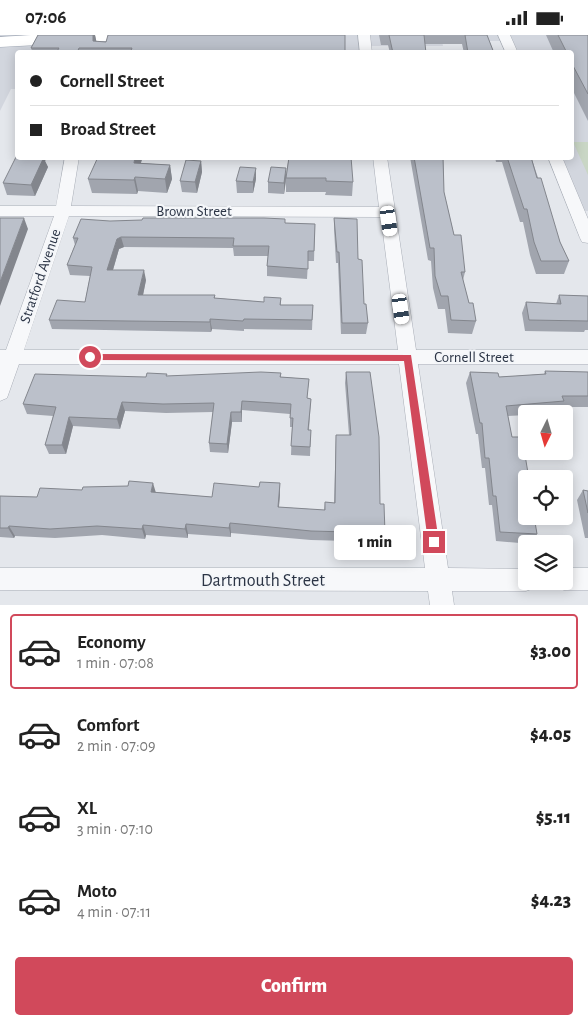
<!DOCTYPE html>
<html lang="en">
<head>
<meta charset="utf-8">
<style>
  :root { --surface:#fff; --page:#f2f2f2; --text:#222; --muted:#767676; --line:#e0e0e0; --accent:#d1495b }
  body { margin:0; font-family:"Alegreya Sans",sans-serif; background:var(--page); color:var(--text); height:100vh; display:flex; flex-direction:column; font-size:19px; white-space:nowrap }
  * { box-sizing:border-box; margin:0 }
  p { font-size:16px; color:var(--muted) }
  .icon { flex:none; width:28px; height:28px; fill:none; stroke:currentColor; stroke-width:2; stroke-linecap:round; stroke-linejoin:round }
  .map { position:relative; height:570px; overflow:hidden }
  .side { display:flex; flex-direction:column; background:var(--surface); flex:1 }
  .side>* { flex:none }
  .hud { position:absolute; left:15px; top:15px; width:559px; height:110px; border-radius:5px; box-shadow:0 2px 12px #0003; display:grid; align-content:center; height:110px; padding:0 15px; background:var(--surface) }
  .needle { width:32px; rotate:185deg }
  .tools { position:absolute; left:518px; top:370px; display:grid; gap:10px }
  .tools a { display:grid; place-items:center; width:55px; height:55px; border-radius:5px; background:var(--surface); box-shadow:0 2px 12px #0003; font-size:25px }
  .end { position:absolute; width:22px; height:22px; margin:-11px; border:6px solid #d1495b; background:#fff; box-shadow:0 0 0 2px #fff }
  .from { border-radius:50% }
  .bubble { position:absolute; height:35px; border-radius:5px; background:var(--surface); box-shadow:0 2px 12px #0003; font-size:16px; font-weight:800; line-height:35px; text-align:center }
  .car { position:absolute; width:15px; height:30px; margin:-15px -8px; border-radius:6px; box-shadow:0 0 4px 1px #0007; background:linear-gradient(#fff 24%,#345 0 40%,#fff 0 76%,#345 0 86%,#fff 0) }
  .hud b { display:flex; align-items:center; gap:18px; height:48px; font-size:19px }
  .hud b+b { border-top:1px solid var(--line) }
  .hud i { width:12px; height:12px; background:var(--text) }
  ul { padding:9px 0 0; list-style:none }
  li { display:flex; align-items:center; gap:15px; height:75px; margin:0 10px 8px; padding:0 5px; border:2px solid transparent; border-radius:5px }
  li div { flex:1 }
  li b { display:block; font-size:19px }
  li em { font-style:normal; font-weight:800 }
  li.active { border-color:var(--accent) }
  li>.icon { width:45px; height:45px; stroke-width:1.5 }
  .cta { display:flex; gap:10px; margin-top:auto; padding:10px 15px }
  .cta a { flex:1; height:58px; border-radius:5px; background:var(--accent); color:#fff; font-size:20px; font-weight:800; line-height:58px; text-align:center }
  .status { display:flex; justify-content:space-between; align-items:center; height:35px; padding:0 25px; background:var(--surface); direction:ltr }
  .status svg { height:14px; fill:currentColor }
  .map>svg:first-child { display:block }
  .built { fill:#d2d6de }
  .green { fill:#c9d6c5 }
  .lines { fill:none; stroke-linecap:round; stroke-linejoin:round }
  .minor-casing { stroke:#a9aeb7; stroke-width:1 }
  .primary-casing { stroke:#a3abb8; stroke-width:1 }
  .minor { fill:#f7f8fa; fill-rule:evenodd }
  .primary { fill:#fff; fill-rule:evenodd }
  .wall { fill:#a1a5ae }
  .shaded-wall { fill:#83868d }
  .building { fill:#bbc0ca; stroke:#83868d }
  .route { fill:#d1495b }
  .labels { text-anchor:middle; stroke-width:4; stroke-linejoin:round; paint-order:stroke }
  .street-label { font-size:15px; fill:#2b3445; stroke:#f4f6f9 }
  .near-street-label { font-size:18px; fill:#2b3445; stroke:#f4f6f9 }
</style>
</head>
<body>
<div class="status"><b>07:06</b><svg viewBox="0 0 49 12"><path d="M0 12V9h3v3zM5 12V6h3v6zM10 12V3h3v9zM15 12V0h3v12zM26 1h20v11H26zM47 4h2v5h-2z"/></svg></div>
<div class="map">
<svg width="588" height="570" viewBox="0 0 588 570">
  <rect width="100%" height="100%" fill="#e4e7ec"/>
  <path class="built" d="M0,0H588V176H577L555,123L571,122V18L512,17L507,6H442L443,11H364V17L18,18L17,54H11L0,76Z"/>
  <path class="green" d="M573,107H588V140Z"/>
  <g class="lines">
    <g class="minor-casing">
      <path id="minor" d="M358,0H370L372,18H360Z
        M498,0H510L518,18H506Z
        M65,122H79L71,171L379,172L373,122H387L416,315H588V329H418L448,533L526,534V546H537L534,553L526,556H452L454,570H430L428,556L0,555V533H425L399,329H19L7,363L0,366V315H6L54,181H0V171H56ZM69,181L381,182L398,315H24Z
        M548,122H562L588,184V208L582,207L580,203Z
        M564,533H588V555H564L556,552L553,546H564Z"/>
    </g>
    <g class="primary-casing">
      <path id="primary" d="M31,0H142L139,4L133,5L0,12V2Z"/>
    </g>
    <use href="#minor" class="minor"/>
    <use href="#primary" class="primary"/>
  </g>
  <path class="wall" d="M38,0H95L96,6L345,18H33L31,13Z
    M379,0H487L494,18H464L462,9H425L426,18H390L388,10H381Z
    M546,0H588V86L571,52V18H554Z
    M18,122H47L45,126L48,132L35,161L7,160L3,148Z
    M289,122L353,147L352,161L325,160L326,157H286V147L284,159L268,158V147L286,139Z
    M410,122H443L444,157L454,200L465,237L463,245L469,268L476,286L472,299L448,298L445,274H438L433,253L431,226L428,225Z
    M495,122H531L560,207L569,226L564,239H536L530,220L523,187H520L502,127H496Z
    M201,126L202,137L197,158L182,157L180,146Z
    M141,128L170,130L172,144L167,158L138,156L137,159L92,158L88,144Z
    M256,144L253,158H237L236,146Z
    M334,183L358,224L364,269L368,288L366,299H341L338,228H336L334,194Z
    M110,186L315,189L314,226H308L307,244L267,241V231L268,221H234L233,213L124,212L119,214L113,235L146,245L143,260H215V263L264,267L281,263V270H313L312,295L244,294V296L212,294L211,297L52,294L49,285L85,267L90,241L70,240L67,230L75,210L73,203Z
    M559,260L588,261V295H585L584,297L525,296L522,278L526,267L556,269Z
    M545,336L588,337V372H561L559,376L526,379V380L508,381L526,481H539L535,488L537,499L532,509L496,506L492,470H489L485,433H482L478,399H476L466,348L470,337L499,342L544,339Z
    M346,337L380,469L385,498L383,507L311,505L231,498V502L188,499V503L146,500L145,504L102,500L55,503L15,501L14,503L0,502V461L37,462L82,455L156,457L212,462L259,452L280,448V458L279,472L324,475L325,467L334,468L336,400H349L345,348Z
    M281,338V342L309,344L307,363L311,364L309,395H311L310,421L291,420L292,392H290V379L242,375V387H232L228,418L210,417L209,408L213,377L166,378L125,376L120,394L73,391L66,419H49L45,410L53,381L27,379L23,369L146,342L167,341Z
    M583,455L588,456V503H585L577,465Z"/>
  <path class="shaded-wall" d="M93,0H95L97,9L93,6Z
    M39,122H47L45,126L48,132L35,161L31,150Z
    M135,122H143L136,142L134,128Z
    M201,126L202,137L197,158L195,147Z
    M170,130L172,144L167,158L165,144Z
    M256,133V144L253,158V147Z
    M286,133V143L284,159V148Z
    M135,142L138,156L137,159L134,145Z
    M24,183L28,194L0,271V247Z
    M121,202L124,212L119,214L110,245L107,235L117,204Z
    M144,235L146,245L141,270L138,260Z
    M210,284L212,294L211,297L210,287Z
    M242,366V387L241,377Z
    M122,367L125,376L120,394L117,384Z
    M231,377L232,387L228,418L227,409Z
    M69,382L73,391L66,419L62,410Z
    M153,448L156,458L151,457Z
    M280,448V458L278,482V472Z
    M230,488L231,498V502L229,493Z
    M186,489L188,499V503L185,494Z
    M143,490L146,500L145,504L142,494Z
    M9,491L15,501L14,503L8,493Z"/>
  <path class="building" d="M38,0H93V6L106,7L108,0H345V18H130L132,13H79L77,18H56L59,13H31Z
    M389,0H424L426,18H393Z
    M465,0H487L494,18H468Z
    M558,0H588V59L571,27V18H567Z
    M18,118V122H44L31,150L3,148Z
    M98,122H135L134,128L170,130L165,144L135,142L134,145L88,144Z
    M289,122H351L353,147L326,146V143H286Z
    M414,122H443L444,157L454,200H461L465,237H461L469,268H473L476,286L451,285L448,261H441L435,241L434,213H430Z
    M507,122H531L537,143H541L560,207L569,226H541L534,207L527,174H524Z
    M186,125L201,126L195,147L180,146Z
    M240,132L256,133L253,147L236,146Z
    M271,132L286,133L284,148L268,147Z
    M0,183H24L0,247Z
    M143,183H264L285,184V188L315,189L314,216H308V234L267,231L269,211H233L234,203L121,202L117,204L107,235H144L138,260H215L214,263L264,267V262L281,263L280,270H313L312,285L244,284L243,286L210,284V287L49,285L57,265L85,267L92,232L67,230L78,203H73L81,184L110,186L142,185Z
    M334,183L357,184L358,224L362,225L364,269H366L368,288H342L339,217H337Z
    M559,260L588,261V286L529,285L526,267L561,269Z
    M545,336L588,337V361H562L564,366L506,371L512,402H522L528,438H533L534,444H526V481H534L537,499L500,497L496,461H493L489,423H485L482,388H480L470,337L498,338L499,342L546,339Z
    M261,337L281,338L280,342L309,344L307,363L311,364L308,395H311L310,412L291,411L293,383H290L291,369L242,366L241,377H231L227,409L209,408L214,368L163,369L122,367L117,384L69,382L62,410H45L56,372L23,369L35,339L146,342L147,338L167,339L166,341Z
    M346,337H370L379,402L380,469H384L385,498L311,496L230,488L229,493L186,489L185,494L143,490L142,494L97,491L50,494L9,491L8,493H0V461L37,462L40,453L82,455L83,452L128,451L129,446L153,448L151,457L212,462L214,448L259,452L260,447L280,448L278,472L325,475V467L335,468L336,400H351Z
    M583,455L588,456V478Z"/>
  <path class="route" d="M90,319L411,320L439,507L437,511H430L428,507L404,326L90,325L86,322Z"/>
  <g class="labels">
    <g class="street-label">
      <text x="194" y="181">Brown Street</text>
      <text transform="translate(40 241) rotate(-71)" y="5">Stratford Avenue</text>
      <text x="474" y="327">Cornell Street</text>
    </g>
    <g class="near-street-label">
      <text x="263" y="551">Dartmouth Street</text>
    </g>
  </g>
</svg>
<div class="tools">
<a><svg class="needle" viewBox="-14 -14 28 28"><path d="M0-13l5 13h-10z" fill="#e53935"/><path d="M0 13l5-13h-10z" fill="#767676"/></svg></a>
<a><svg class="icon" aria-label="locate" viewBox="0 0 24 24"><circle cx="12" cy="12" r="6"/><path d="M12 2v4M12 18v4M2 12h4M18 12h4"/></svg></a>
<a><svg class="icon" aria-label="layers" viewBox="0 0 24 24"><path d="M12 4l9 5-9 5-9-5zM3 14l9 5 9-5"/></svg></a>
</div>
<i class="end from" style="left:90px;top:322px"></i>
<i class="end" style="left:434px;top:507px"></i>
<div class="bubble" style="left:334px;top:490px;width:82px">1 min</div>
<i class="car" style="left:389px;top:186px;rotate:172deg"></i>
<i class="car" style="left:401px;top:274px;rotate:172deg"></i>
<div class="hud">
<b><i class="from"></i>Cornell Street</b>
<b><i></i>Broad Street</b>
</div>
</div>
<section class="side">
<ul>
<li class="active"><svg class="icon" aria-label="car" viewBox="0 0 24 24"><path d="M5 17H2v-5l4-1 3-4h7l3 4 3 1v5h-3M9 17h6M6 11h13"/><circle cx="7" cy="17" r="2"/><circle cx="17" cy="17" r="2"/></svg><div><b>Economy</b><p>1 min · 07:08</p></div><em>$3.00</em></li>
<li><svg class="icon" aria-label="car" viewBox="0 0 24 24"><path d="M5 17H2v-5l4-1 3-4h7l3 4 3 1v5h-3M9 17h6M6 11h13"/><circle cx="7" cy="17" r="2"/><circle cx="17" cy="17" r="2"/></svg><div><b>Comfort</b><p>2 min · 07:09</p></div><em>$4.05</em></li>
<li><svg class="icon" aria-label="car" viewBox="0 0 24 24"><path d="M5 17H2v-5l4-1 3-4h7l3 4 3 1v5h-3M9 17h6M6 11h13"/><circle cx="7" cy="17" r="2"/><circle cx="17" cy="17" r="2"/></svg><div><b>XL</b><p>3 min · 07:10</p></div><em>$5.11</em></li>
<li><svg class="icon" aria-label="car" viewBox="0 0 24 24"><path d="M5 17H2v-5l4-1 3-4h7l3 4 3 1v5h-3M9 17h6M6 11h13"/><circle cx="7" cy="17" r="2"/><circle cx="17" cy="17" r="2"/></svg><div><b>Moto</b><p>4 min · 07:11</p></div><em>$4.23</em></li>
</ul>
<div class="cta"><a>Confirm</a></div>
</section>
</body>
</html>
